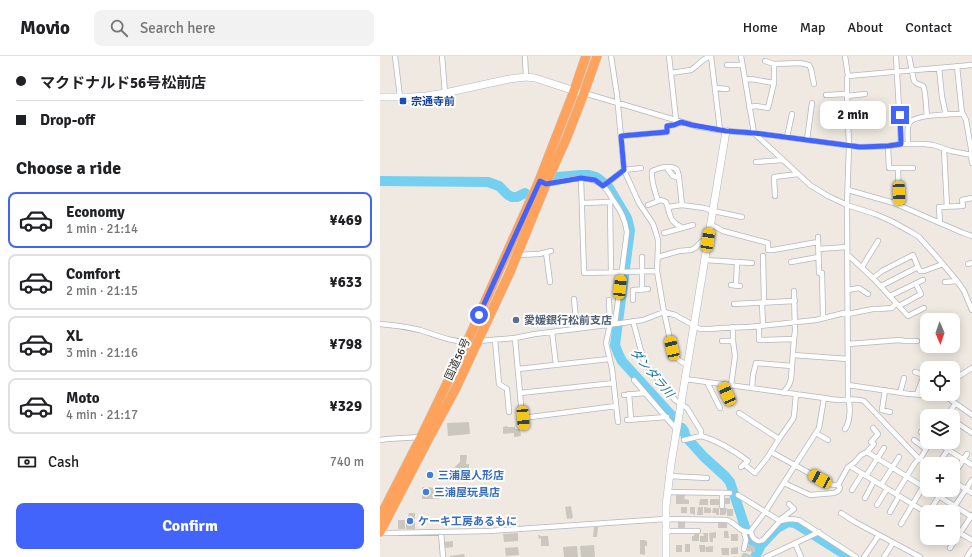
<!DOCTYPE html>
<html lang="en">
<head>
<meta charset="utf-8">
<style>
  :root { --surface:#fff; --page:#f2f2f2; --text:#202124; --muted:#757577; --line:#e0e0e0; --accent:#4264fb }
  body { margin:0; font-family:Signika,"Noto Sans JP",sans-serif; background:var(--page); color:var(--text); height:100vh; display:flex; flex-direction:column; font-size:15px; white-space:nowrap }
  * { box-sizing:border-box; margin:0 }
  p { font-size:13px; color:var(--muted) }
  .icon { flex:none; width:22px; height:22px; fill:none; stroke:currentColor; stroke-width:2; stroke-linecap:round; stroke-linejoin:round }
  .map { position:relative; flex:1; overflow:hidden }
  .panel { display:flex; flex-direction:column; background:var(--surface); width:380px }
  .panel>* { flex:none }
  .hud { display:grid; align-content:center; height:88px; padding:0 16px; background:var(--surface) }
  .needle { width:26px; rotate:178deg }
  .tools { position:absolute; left:540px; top:257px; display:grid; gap:8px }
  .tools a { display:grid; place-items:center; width:40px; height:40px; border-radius:8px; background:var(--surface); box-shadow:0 2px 10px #0003; font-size:20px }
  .end { position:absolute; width:18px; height:18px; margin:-9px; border:5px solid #4264fb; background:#fff; box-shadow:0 0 0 2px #fff }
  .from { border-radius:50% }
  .bubble { position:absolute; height:28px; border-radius:8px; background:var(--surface); box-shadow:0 2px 10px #0003; font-size:13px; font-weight:800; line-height:28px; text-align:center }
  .car { position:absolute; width:12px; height:24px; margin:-12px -6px; border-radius:5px; box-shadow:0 0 3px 1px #0007; background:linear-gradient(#f5c518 24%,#345 0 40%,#f5c518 0 76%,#345 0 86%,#f5c518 0) }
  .hud b { display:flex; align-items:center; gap:14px; height:38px; font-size:15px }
  .hud b+b { border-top:1px solid var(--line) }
  .hud i { width:10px; height:10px; background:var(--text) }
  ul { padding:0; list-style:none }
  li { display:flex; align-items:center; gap:12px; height:56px; margin:0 8px 6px; padding:0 8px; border:2px solid var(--line); border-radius:8px }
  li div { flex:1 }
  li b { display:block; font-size:15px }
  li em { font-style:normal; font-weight:800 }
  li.selected { border-color:var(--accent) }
  li>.icon { width:36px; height:36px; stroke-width:1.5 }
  h2 { padding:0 16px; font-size:18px; line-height:48px }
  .pay { display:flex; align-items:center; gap:10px; height:44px; padding:0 16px; font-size:15px }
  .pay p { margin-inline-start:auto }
  .primary-button { display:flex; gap:8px; margin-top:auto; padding:8px 16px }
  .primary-button a { flex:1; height:46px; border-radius:8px; background:var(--accent); color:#fff; font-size:16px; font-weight:800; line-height:46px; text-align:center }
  header { display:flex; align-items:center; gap:24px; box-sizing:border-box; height:56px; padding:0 20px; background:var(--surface); border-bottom:1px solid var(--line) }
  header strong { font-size:19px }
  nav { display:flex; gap:22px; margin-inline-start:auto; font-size:14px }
  .search { width:280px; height:36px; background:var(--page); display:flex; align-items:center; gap:10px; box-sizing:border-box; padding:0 14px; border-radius:8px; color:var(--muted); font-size:15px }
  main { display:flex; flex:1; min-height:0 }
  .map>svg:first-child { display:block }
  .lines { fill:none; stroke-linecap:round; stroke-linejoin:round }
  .river { stroke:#75cff0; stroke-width:10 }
  .building { fill:#cbc7bf }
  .street-casing { stroke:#b4b7c1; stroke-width:6 }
  .secondary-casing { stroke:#b4b7c1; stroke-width:8 }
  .highway-casing { stroke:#c9c9c9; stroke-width:10 }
  .street { stroke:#fff; stroke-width:4.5 }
  .secondary { stroke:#fff; stroke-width:7 }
  .highway { stroke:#ffa35c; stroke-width:9 }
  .route { stroke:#4264fb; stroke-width:5 }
  .transit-dot { fill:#1a4fb4; stroke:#fff; stroke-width:1.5 }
  .service-dot { fill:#5c6f8a; stroke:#fff; stroke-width:1.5 }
  .shop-dot { fill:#3f7fe0; stroke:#fff; stroke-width:1.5 }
  .labels { text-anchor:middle; stroke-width:4; stroke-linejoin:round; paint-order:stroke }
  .transit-label { font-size:11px; font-weight:bold; fill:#164399; stroke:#fff; text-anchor:start }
  .service-label { font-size:11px; font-weight:bold; fill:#4e5e75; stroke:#fff; text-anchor:start }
  .street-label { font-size:11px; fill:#2e2e2e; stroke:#fff }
  .shop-label { font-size:11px; font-weight:bold; fill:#366cbe; stroke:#fff; text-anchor:start }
  .water-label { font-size:12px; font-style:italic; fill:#0d6fa3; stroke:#fff }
</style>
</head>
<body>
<header>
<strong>Movio</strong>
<div class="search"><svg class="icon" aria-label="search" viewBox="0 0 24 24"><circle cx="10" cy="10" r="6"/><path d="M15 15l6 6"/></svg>Search here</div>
<nav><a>Home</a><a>Map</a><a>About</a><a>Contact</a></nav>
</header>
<main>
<section class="panel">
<div class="hud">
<b><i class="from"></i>マクドナルド56号松前店</b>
<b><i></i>Drop-off</b>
</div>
<h2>Choose a ride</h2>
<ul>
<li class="selected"><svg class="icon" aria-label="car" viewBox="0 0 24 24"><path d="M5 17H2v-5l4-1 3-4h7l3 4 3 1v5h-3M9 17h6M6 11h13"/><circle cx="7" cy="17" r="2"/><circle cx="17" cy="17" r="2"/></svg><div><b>Economy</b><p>1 min · 21:14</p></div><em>¥469</em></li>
<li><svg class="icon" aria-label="car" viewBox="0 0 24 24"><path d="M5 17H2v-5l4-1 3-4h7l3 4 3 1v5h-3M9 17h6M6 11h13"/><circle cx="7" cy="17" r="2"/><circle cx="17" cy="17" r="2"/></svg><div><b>Comfort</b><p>2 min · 21:15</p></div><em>¥633</em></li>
<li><svg class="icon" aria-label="car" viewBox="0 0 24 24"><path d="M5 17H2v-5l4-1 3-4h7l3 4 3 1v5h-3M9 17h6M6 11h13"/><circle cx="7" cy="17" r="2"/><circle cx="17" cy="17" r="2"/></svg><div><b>XL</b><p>3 min · 21:16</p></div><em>¥798</em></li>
<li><svg class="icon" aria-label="car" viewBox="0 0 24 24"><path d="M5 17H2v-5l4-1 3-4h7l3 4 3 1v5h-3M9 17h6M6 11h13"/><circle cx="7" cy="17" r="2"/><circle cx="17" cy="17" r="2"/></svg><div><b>Moto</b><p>4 min · 21:17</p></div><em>¥329</em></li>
</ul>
<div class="pay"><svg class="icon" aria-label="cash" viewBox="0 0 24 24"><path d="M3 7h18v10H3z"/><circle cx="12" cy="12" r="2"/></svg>Cash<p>740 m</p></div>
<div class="primary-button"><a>Confirm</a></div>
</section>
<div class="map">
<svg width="592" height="501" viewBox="0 0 592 501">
  <rect width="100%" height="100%" fill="#efe9e1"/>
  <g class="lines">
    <path class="river" d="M177,121L201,119H209L216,121L228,130L234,140L247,162L250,174L235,289L238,297L242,305L293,361
      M0,125L108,126L119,130L128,139L132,141H137L145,137
      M302,372L304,375L306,381L324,401L345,420L350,426L369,483L381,489L397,472L408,466L415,467L469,501
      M375,501L381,489"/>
  </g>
  <path class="building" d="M89,366L90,378L68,380L67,367Z
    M127,370V371H135V373H140L141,380L134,381V377L123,378V371Z
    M80,399H87L86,408H89V426L62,425V414H72L80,406Z
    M42,431L60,432V443H42Z
    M296,439H305L304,443L309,444V448H296Z
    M345,442H350V448H345Z
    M320,443H328V449H319Z
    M330,443H339V449H330Z
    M191,450L193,462L187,463L185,451Z
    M301,451H307V457H301Z
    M310,451H315V459L310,457Z
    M318,451H323V459H317Z
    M324,451L331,452V457H324Z
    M333,452H339V459H336V457H332Z
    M340,452H347L346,458H345V459H340Z
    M347,453H353V460H347Z
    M29,457H35V463H32V461H28Z
    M18,464H25V473H18Z
    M305,464V472H298V465Z
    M26,465H35V473H26Z
    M338,466H347V472H338Z
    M214,471H218L217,481H213Z
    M344,475H348L349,482H344Z
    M336,476V482H333V486H330L329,477Z
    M138,477V485L124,486L123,478Z
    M323,477H328V486H320V480H324Z
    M314,478H319V485H312V480H314Z
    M351,478H358V485H351Z
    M158,479H160V480H168L169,490H161V482L159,483Z
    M260,484H266L265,485H267V490H265V499L260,498Z
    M73,485V491L65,492L64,486Z
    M305,488H310V496H305Z
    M366,488L375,491V496L365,495Z
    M214,489L215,501H201L200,490Z
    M296,489H302V496H296Z
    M319,489H325V496H320Z
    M197,490L198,501H184L183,491Z
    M333,490V496H326L325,491Z
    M138,491L139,499L126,500L125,492Z
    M358,491V498H351V492Z
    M341,492H349V499H342Z
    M363,497H366L374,501H361Z
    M84,498L85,501H70V500Z"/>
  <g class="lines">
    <g class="street-casing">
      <path id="street" d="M15,0L20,41
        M62,0L65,37
        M145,0L146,21
        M231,0L237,39L244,114L259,147L273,168L276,177L278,184V192L277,215L284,256L292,292L297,302L300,305L307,309
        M289,0L296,64
        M331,0L340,74
        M361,0L374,77L430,129L448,140L467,149L495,158L511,165L531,176L539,181L556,200L577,225L584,235L592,254
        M465,0L468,20L467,22V40L469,90L467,149L468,343C471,350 470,367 465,373
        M516,0L521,88
        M529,0L534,25C537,29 540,28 543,30C546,34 546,55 547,60
        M385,5L394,8L420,7L429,9L431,13L434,28
        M347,9H362
        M577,10L582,58
        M559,12L562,41L566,59
        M291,17L311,14L315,11L323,4L330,0
        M468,20L592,9
        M365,24L371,23L394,27
        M335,32L347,33
        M204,37L319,71L346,75L374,77L480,91L508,90L521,88H544L553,89L571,95L592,99
        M446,39L467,38
        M467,40L485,38
        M369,51L376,50L388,52L394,27V8
        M241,80L287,76V70L294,69L301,66
        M407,81L412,58
        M427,84L432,47
        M528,88C528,81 526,71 530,66C536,59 570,58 580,58H583L586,64L592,98
        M508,90L509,112H533
        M564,93L567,151
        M591,99L592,107
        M376,106L403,104
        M286,111C296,111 298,112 299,122
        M518,112L519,149
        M201,122L204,217L277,215
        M167,128C183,125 208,117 222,129C227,133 230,139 233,144C241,155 245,163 247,176L235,268
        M223,130L244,114L261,112
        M468,134L514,147L583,177L592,180
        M395,140L394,121L418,118
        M278,145C275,135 271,126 272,115L280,112L286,111L293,120L299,122L302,149
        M202,147L230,146L231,216
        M268,149L281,144L286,146C290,156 289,166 300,170L302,172
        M288,151L302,149L324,152L333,155L362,161
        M560,167L559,151L583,150L582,144L592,142
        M331,169L336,171L343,175L388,187V194H393L438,186
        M284,177L313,169
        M438,181L439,217H442L443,262
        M439,193L467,191
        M166,196L170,226
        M467,198L493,222L528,260L544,252
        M137,199L159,198L171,195
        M383,200L384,246
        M262,201V234
        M278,201L299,195L311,194L315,192L322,185L328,183
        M325,204L372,207
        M411,206L439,201
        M588,208L592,207
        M482,211L498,185
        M538,211L540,215H544L563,208
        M493,222L502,215L533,199L538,211L501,230
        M565,226L577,225
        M351,229L360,230
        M356,230L357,206
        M468,234L479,232L488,238
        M510,240L543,224
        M194,243L197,273
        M229,244L230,269L226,287L232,313L238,366
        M253,244V234L268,233
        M382,247L383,269
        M354,248L415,245
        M519,250L541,238L536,228
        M468,258L493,253H499L512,252L516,247
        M253,265L264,306L295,344L307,352L321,375V380C339,385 353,394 368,405L361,411
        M0,268C13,269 27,271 40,274C56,279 71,286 88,286
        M379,270V284L414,283
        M172,276L176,309
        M135,282L143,371
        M115,284L119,328L127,333L129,356
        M97,285L135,282L155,278L235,268L263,264L284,256L295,259L320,273H330L342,272L369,271L436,264L468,256
        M342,285H353
        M468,288L520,284L524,285H537
        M413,299L468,303
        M138,313L229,303
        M535,316L544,319L537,338
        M305,323L444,342C449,343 455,344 461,344C469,344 476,342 484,345L539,403L547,408
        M254,324L296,373
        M573,324L592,312
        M327,326L340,352
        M343,328L351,347
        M468,329L529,338L563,340L568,342L592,359
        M351,330L355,300L353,285V271
        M372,332L373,319L376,307L412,310
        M505,334L502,354L510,356
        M140,337L234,327
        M403,337L409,329L411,323L414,283L415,275L414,235
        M520,337L524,322
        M249,338L251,363
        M244,339L265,337
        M359,357L399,383
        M567,360L575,348
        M143,362L236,350
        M247,364L287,361
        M573,364L592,377
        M541,376L547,380
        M436,377L448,384
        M0,384L7,383L41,381
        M304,384L321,380
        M534,384L546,393
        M556,386L592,409
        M391,396L440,423L453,429H458L460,432L458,435L454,437L430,439L404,427
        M487,396L547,433
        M364,408L375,417L387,402L399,383L413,363L414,360L416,338
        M558,408L574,385
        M470,410L547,457
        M576,415L587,398
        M289,420L327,422
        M486,420L504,392
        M573,425L592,437
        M458,429L468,411L474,407L481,399L487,396L494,388L491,386L498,378L493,372
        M501,429L519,401
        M472,434L482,418
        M549,434L592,461
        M287,436L350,437
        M342,438V450
        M516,438L535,407L542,400L550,386
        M358,439L400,465L410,463L419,464L476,501
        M485,442L494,425
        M497,449L507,433
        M510,456L519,440
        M549,456L563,434
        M571,456L592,424
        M461,457L475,466L540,501
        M401,463L414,453L409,448
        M521,468L547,424
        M573,473L592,484
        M285,475H318
        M61,476L63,501
        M364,476L366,484L364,493
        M371,476C372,482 376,487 383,484L400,465
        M0,477H9L109,475L285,463L347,464C358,468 358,476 370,476L385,456L439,372L444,342
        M415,487L421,501
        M570,492L592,459
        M386,501L439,476
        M484,501L499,479
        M504,501L513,487
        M587,501L592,493"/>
    </g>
    <g class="secondary-casing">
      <path id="secondary" d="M0,41H32L46,40L65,37L129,23L146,21L155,22L198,36
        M286,501V450L291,408L346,75"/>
    </g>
    <g class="highway-casing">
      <path id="highway" d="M0,461L41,381L87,286L159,125L194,35L206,0
        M0,476L49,382L76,332L130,216L166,128L187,81L204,37L217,0"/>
    </g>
    <use href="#street" class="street"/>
    <use href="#secondary" class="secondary"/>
    <use href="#highway" class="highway"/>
  </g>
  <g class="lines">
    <path class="route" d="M99,259L160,125L166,128L201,122L215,124L223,130L244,114L241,80L287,76V70L294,69L301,66L312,69L346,75L374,77L480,91L508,90L521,88L520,59"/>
  </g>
  <rect class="transit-dot" x="19" y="41" width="8" height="8" rx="2"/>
  <circle class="service-dot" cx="136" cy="264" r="4"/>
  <g class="shop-dot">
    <circle cx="50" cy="419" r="4"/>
    <circle cx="46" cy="436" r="4"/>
    <circle cx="30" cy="465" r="4"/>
  </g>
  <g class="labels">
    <g class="transit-label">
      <text x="31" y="49">宗通寺前</text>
    </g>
    <g class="service-label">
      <text x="144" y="268">愛媛銀行松前支店</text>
    </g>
    <g class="street-label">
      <text transform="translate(77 303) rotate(-65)" y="4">国道56号</text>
    </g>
    <g class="shop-label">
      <text x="58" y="423">三浦屋人形店</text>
      <text x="54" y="440">三浦屋玩具店</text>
      <text x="38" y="469">ケーキ工房あるもに</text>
    </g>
    <g class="water-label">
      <text transform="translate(272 317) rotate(50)" y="4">ダンダラ川</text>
    </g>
  </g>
</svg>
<div class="tools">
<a><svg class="needle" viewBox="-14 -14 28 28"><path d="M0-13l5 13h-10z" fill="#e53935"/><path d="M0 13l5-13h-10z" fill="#757577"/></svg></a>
<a><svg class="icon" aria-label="locate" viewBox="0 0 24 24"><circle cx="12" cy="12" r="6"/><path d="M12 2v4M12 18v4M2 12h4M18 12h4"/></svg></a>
<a><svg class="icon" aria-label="layers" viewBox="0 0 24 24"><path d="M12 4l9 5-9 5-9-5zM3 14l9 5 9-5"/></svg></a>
<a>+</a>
<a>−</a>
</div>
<i class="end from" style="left:99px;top:259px"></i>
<i class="end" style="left:520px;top:59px"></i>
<div class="bubble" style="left:440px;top:45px;width:66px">2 min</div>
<i class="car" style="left:519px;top:137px;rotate:178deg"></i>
<i class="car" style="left:328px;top:184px;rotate:9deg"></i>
<i class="car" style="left:240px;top:231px;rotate:6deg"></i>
<i class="car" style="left:292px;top:292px;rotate:347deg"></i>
<i class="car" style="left:347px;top:338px;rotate:336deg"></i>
<i class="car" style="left:143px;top:362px;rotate:176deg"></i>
<i class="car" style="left:440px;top:423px;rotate:299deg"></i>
</div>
</main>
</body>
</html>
